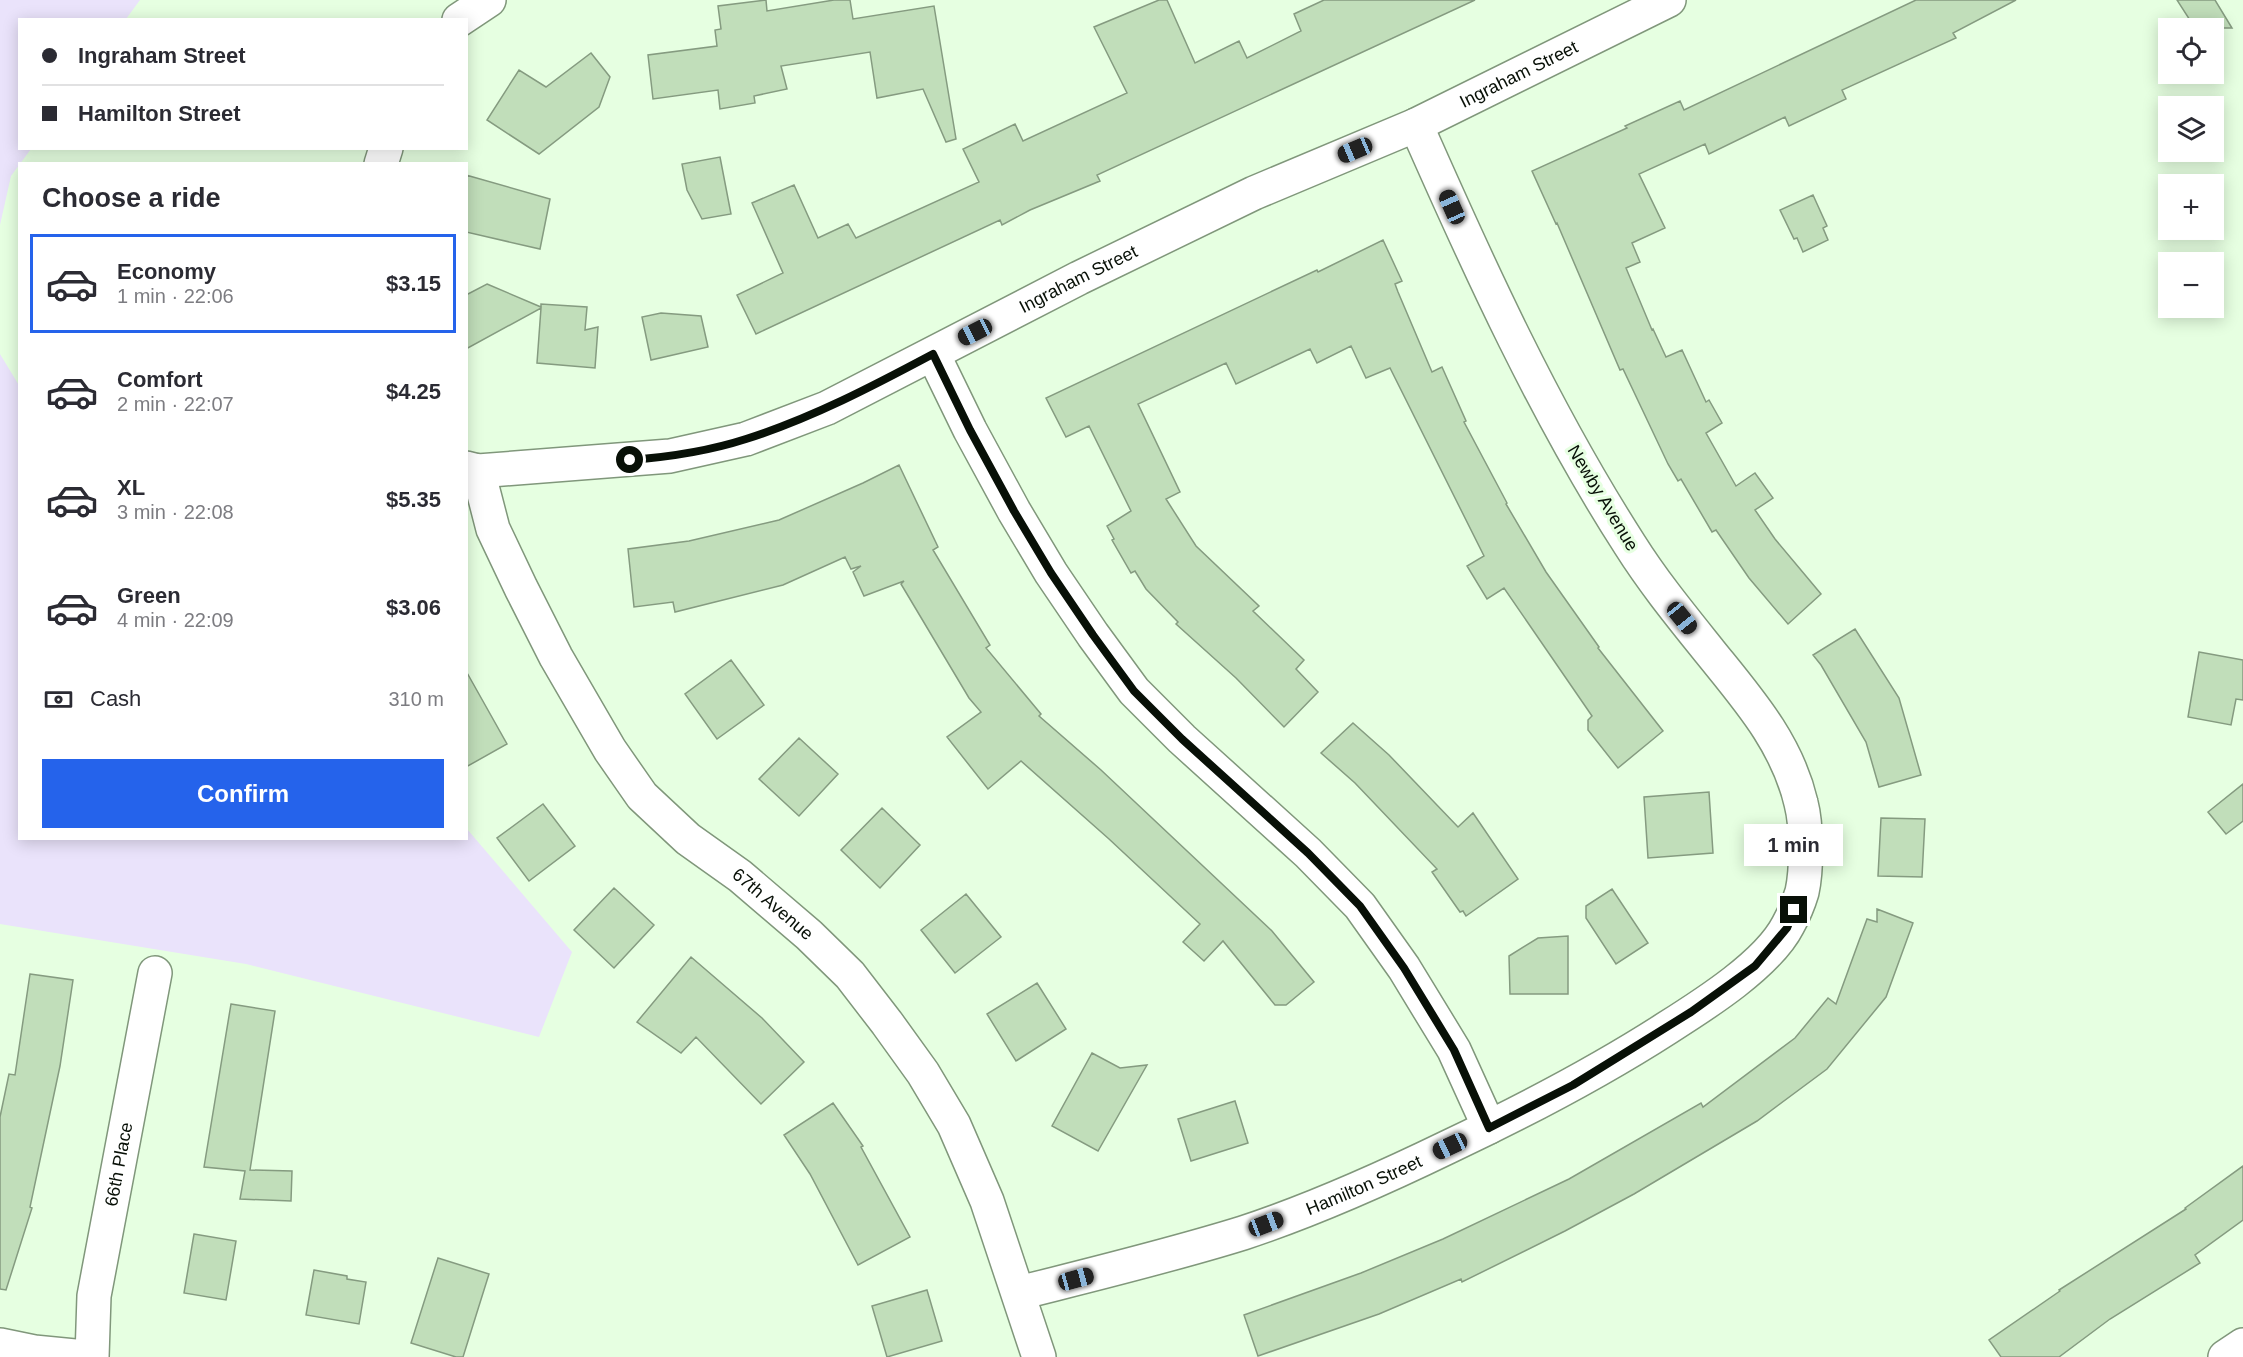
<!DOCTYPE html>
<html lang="en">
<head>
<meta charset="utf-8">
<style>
  :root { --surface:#fff; --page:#f7f7f7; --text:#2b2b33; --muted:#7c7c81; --line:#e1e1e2; --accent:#2563eb }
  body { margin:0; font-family:Arial,sans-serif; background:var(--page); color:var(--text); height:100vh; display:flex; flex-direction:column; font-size:22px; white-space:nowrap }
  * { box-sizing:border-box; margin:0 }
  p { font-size:20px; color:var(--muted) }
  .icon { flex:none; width:33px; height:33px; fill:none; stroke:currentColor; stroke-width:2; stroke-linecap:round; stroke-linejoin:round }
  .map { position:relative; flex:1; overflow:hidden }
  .panel { position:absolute; left:18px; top:162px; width:450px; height:678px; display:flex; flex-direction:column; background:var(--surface); border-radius:0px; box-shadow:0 3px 15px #0003 }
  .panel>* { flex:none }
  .guide { position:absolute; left:18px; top:18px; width:450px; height:132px; border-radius:0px; box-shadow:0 3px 15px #0003; display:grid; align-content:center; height:132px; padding:0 24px; background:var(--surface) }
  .fabs { position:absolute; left:2158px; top:18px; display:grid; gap:12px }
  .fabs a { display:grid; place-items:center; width:66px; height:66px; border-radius:0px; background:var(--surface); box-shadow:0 3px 15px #0003; font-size:30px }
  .end { position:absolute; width:27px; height:27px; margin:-14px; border:8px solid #081007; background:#fff; box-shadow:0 0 0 3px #fff }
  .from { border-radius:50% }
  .bubble { position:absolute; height:42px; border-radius:0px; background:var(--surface); box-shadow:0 3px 15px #0003; font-size:20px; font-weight:700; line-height:42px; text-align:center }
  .car { position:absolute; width:18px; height:36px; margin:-18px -9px; border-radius:8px; box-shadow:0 0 4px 2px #0007; background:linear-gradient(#222 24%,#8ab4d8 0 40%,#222 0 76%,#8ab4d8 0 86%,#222 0) }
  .guide b { display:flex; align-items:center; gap:21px; height:57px; font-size:22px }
  .guide b+b { border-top:2px solid var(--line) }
  .guide i { width:15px; height:15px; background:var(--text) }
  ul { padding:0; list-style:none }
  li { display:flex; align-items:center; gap:18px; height:99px; margin:0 12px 9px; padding:0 12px; border:3px solid transparent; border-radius:0px }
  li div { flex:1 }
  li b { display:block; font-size:22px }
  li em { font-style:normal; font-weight:700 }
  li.selected { border-color:var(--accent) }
  li>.icon { width:54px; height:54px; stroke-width:1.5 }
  h2 { padding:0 24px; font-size:27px; line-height:72px }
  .pay { display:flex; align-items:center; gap:15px; height:66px; padding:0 24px; font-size:22px }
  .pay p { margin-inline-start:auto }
  .cta { display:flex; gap:12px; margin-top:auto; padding:12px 24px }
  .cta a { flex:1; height:69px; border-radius:0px; background:var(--accent); color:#fff; font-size:24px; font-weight:700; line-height:69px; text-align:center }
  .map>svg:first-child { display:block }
  .green { fill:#eae3fb }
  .building { fill:#c1deba; stroke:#859b80; stroke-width:1.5 }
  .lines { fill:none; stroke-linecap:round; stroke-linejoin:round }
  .minor-casing { stroke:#80977b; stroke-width:36 }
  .tertiary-casing { stroke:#80977b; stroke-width:36 }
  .minor { stroke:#fff; stroke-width:33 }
  .tertiary { stroke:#fff; stroke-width:33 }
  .route { stroke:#081007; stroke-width:8 }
  .labels { text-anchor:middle; stroke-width:6; stroke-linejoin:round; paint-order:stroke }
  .street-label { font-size:18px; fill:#081007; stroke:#e6ffe1 }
</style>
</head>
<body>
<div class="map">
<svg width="2243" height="1357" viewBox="0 0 2243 1357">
  <rect width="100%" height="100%" fill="#e6ffe1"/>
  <path class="green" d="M0,0H140L126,19L20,20V148L31,149L11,176L0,225Z
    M0,354L20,387V838H466L467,829L572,952L539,1037L246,964L0,924Z"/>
  <path class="building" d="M766,0L767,11L834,0H850L853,19L934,6L956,139L946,142L923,89L877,98L870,52L781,66L787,89L754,96L755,103L720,109L718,90L653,99L648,55L717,46L715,30L721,29L718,6Z
    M1159,0H1167L1195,63L1239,41L1247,58L1301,31L1294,14L1324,0H1475L1097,175L1100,181L1030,210L1002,225L1000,220L756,334L737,295L783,273L752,203L794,185L818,238L848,224L856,238L979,182L963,149L1015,124L1023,141L1127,93L1094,27Z
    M1916,0H2016L1953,33L1956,38L1842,90L1846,99L1789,126L1785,117L1709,154L1705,144L1639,174L1665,228L1632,243L1640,262L1626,268L1652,330L1653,329L1666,357L1682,350L1706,402L1709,400L1722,423L1706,433L1736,486L1755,473L1773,498L1755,510L1775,539L1821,594L1788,624L1749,578L1716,530L1712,532L1681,479L1678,481L1668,464L1623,369L1620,370L1557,223L1556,224L1532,171L1627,128L1625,126L1680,101L1684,110Z
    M2177,0H2215L2232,28H2195Z
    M591,53L610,77L599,107L539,154L487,120L519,70L546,87Z
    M720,157L731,214L702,219L687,190L682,164Z
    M466,175L550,199L540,249L466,232Z
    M1813,195L1827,226L1823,228L1828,240L1803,252L1797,238L1794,239L1780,210Z
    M1383,240L1402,281L1395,284L1398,292L1432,372L1442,367L1466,421L1464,422L1507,503L1506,504L1546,572L1599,647L1598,648L1663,731L1618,768L1588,730V720L1592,716L1504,588L1487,599L1467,566L1484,556L1390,368L1366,378L1351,346L1317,363L1310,349L1236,384L1226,363L1138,404L1180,492L1166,499L1196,546L1259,606L1253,611L1304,660L1296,669L1318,692L1284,727L1236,678L1176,624L1178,622L1146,589L1135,571L1131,573L1112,540L1114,539L1107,526L1131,511L1089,426L1066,437L1046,398L1317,270L1318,272L1322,270Z
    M487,284L541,307V304L587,307L585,330L598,327L595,368L537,363L541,308L466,349V295Z
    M661,313L701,316L708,347L651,360L642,317Z
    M899,465L938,547L933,550L990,645L986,648L1041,714L1039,716L1101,770L1272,931L1314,982L1286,1005H1275L1223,941L1204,961L1183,942L1200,924L1109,839L1021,761L988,789L947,737L981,712L969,698L901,584L904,581L864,596L853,572L861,566L851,569L845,557L783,585L675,612L673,602L634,607L628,549L689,541L779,520L863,483Z
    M1855,629L1899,698L1921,775L1879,787L1866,742L1821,665L1813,655Z
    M2199,652L2243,660V700L2236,699L2231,725L2188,717Z
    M731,660L764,705L717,739L685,694Z
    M466,671L507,744L466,767Z
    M1353,723L1389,755L1458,827L1473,813L1518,879L1466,916L1463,911L1460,912L1432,872L1437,869L1355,783L1321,753Z
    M799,738L838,774L799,816L759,779Z
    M2243,784V821L2226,834L2208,812Z
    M1709,792L1713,853L1648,858L1644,797Z
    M543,804L575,846L529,881L497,838Z
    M882,808L920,845L880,888L841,850Z
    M1881,818L1925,819L1922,877L1878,876Z
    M614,888L654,925L614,968L574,930Z
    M1612,889L1648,943L1616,964L1586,918V906Z
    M966,894L1001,937L955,973L921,930Z
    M1877,909L1913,923L1886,997L1827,1069L1757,1121L1634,1194L1565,1231L1462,1282L1461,1279L1379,1314L1258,1356L1244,1315L1361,1273L1443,1239L1569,1179L1701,1103L1703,1107L1795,1038L1828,998L1836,1004L1867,919L1877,922Z
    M1568,936V994H1510L1509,956L1538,938Z
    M691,957L762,1018L804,1062L761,1104L696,1037L681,1053L637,1022Z
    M30,974L73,980L60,1066L30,1207L32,1208L6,1290L0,1289V1117L9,1074L15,1075Z
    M1037,983L1066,1029L1016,1061L987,1014Z
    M231,1004L275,1011L250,1170L292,1171L291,1201L240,1199L245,1171L204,1167Z
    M1092,1053L1120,1068L1147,1065L1098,1151L1052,1126Z
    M1235,1101L1248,1143L1191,1161L1178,1119Z
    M833,1103L863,1146L861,1147L910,1237L858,1265L810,1174L784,1135Z
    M2243,1166V1220L2195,1255L2200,1263L2110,1319L2059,1357H2001L1989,1340L2060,1291L2059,1290L2186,1209L2185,1208Z
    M194,1234L236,1241L226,1300L184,1293Z
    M438,1258L489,1274L463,1357H456L411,1343Z
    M314,1270L347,1276V1279L366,1282L359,1324L306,1315Z
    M927,1290L942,1341L887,1357L872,1306Z"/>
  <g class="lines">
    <g class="minor-casing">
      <g id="minor">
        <path d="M459,20L489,0"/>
        <path d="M381,164L386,148"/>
        <path d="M933,354L970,430L1014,511L1051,573L1093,635L1134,691L1182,739L1308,853L1360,906L1404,968L1454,1050L1489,1127"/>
        <path id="s1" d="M466,468L478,471L670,456L746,439L827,408L1079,278L1254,193L1416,125L1669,0"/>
        <path id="s2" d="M478,471L493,529L521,588L556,657L610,750L642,796L688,839L740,876L809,935L850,975L887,1023L923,1073L954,1125L987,1201L1039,1357"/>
        <path id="s3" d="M1019,1293C1094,1274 1169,1256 1243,1233C1313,1210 1382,1179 1448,1147C1524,1111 1597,1073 1667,1028C1705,1004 1768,964 1788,925C1793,916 1799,902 1802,892C1807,869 1807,826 1801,803C1787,743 1748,699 1710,652C1682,617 1654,583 1630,545C1545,413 1479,268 1416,125"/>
        <path d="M0,1345L34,1352L85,1357"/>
        <path id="s4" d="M92,1357L94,1296L155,973"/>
      </g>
    </g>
    <g class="tertiary-casing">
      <path id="tertiary" d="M2225,1357L2243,1345"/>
    </g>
    <use href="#minor" class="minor"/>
    <use href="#tertiary" class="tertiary"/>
  </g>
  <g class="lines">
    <path class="route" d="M630,460C669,457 709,451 746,439C812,418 873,386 933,354L970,430L1014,511L1051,573L1093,635L1134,691L1182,739L1308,853L1360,906L1404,968L1454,1050L1489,1128L1573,1085L1691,1012L1755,966L1787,928L1794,910"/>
  </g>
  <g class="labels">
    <g class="street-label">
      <text dy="6" stroke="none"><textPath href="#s1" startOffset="1138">Ingraham Street</textPath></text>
      <text dy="6" stroke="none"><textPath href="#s1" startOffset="652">Ingraham Street</textPath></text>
      <text transform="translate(1603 498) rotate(59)" y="6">Newby Avenue</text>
      <text dy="6" stroke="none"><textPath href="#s2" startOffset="536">67th Avenue</textPath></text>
      <text dy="6" stroke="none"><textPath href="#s4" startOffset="195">66th Place</textPath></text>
      <text dy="6" stroke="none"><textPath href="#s3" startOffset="362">Hamilton Street</textPath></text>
    </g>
  </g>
</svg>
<div class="fabs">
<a><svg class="icon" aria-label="locate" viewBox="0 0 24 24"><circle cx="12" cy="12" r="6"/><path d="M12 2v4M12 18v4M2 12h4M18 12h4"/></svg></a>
<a><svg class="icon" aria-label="layers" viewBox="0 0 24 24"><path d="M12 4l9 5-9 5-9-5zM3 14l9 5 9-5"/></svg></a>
<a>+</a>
<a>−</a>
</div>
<i class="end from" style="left:630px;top:460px"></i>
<i class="end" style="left:1794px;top:910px"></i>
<div class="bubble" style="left:1744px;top:824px;width:99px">1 min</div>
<i class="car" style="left:1355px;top:150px;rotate:247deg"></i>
<i class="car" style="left:1452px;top:207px;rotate:336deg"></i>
<i class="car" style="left:975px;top:332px;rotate:243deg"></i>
<i class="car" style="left:1682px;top:618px;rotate:141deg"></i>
<i class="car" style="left:1450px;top:1146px;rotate:245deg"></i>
<i class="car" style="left:1266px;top:1224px;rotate:69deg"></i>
<i class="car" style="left:1076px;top:1279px;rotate:75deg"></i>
<div class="guide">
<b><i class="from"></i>Ingraham Street</b>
<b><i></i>Hamilton Street</b>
</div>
<section class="panel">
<h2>Choose a ride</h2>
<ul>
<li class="selected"><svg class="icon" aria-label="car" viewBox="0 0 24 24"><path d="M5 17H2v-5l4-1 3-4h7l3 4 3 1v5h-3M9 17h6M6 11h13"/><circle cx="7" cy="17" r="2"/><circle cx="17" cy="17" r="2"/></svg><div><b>Economy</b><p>1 min · 22:06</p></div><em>$3.15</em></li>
<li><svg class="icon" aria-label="car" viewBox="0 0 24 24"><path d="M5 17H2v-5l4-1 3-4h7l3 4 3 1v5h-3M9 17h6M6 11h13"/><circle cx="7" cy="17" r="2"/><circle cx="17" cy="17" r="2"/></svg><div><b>Comfort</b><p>2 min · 22:07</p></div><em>$4.25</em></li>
<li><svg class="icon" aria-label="car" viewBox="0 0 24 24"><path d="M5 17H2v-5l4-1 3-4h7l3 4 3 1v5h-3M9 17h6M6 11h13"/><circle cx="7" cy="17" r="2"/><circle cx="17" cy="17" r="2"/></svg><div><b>XL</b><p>3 min · 22:08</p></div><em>$5.35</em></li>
<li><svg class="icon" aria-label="car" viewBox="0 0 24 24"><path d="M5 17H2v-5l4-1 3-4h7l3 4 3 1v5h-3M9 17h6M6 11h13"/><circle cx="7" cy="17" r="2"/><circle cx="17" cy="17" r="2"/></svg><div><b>Green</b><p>4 min · 22:09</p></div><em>$3.06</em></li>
</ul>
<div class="pay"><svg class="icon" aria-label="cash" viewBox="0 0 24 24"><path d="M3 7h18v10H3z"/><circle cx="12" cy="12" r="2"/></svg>Cash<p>310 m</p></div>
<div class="cta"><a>Confirm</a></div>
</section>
</div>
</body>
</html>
